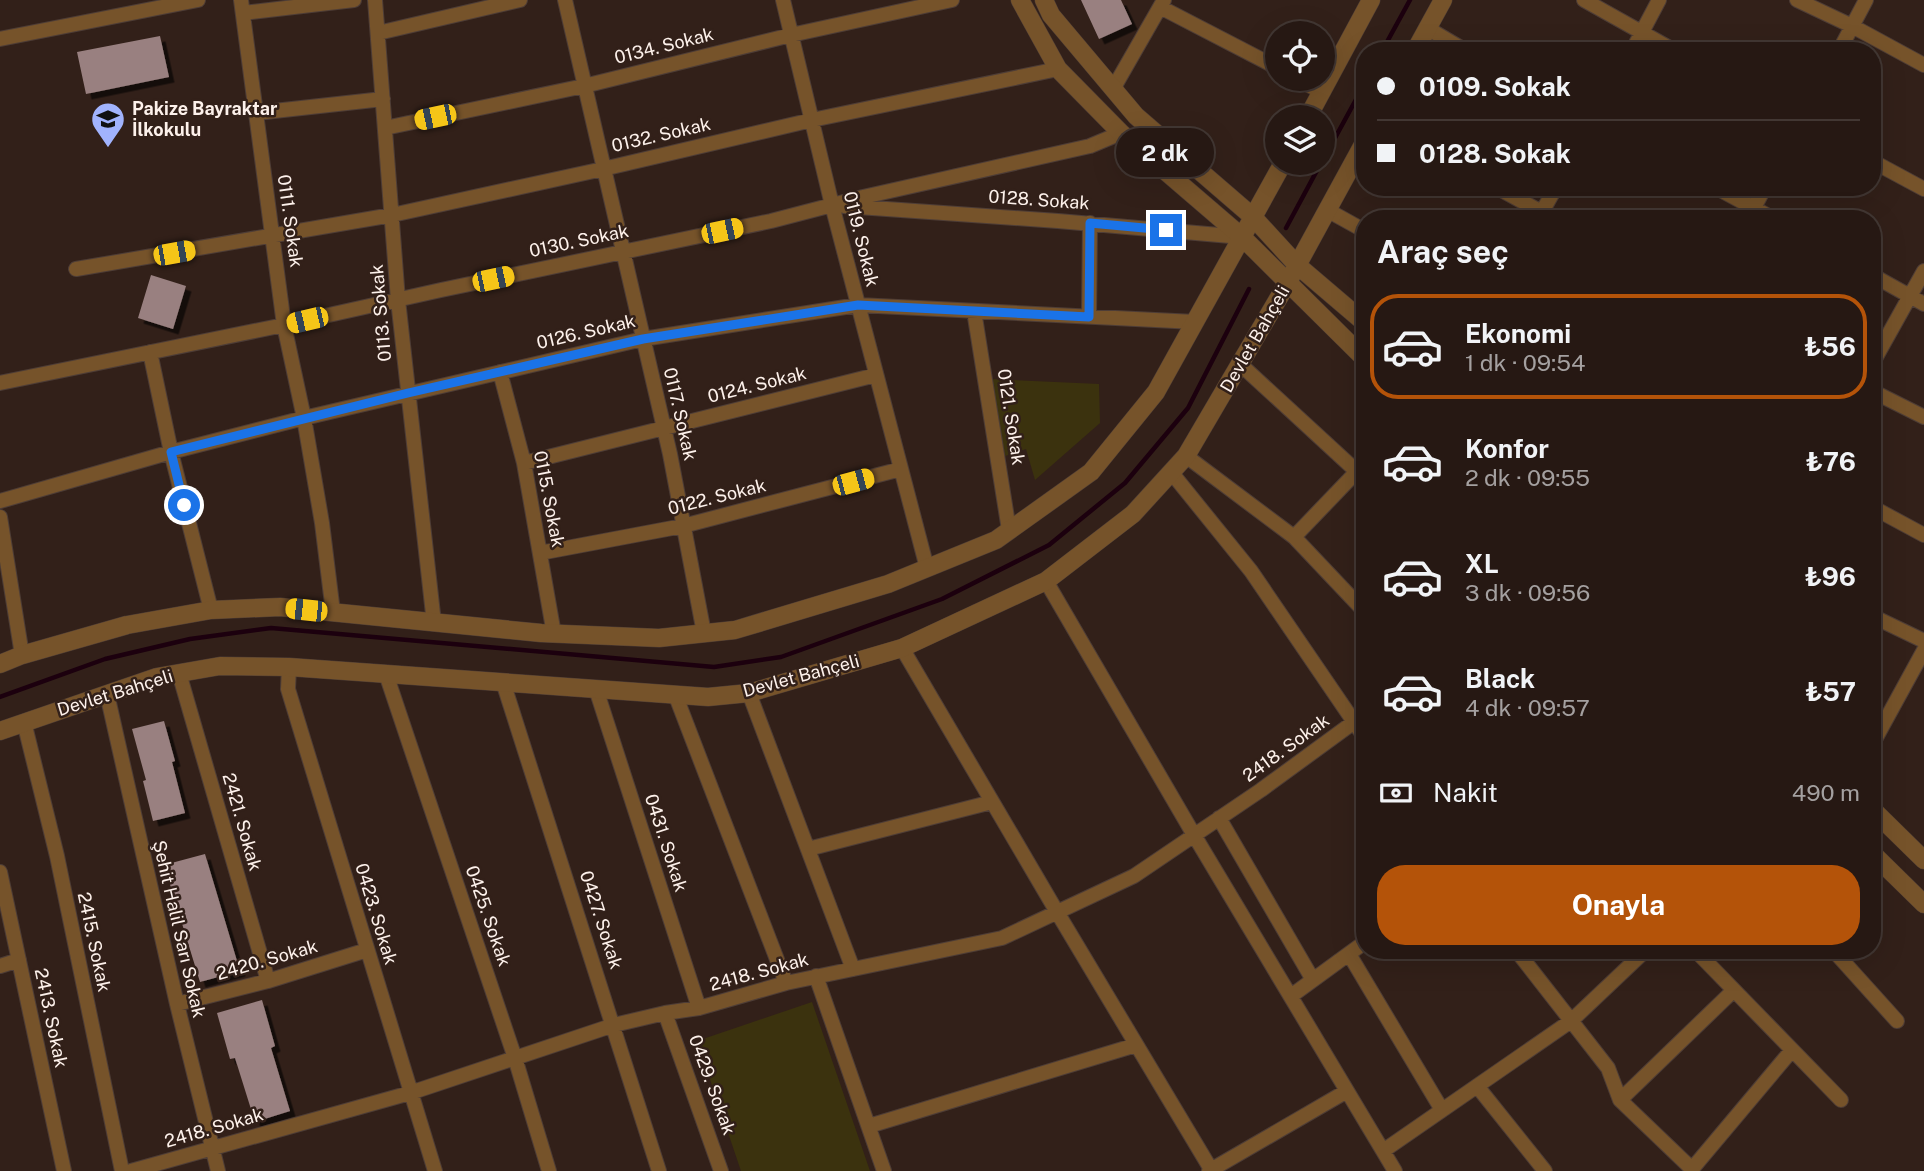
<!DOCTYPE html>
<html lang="tr">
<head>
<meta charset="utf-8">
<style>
  :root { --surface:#261813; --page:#322521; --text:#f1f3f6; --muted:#a4a0a0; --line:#423733; --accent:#b45309 }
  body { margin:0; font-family:"Public Sans",sans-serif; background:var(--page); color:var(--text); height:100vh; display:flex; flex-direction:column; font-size:26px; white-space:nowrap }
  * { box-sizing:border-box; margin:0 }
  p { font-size:23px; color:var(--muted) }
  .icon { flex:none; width:38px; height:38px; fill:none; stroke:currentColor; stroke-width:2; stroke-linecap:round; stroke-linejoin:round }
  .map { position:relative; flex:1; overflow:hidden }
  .details { position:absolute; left:1356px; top:210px; width:525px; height:749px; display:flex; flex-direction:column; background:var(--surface); border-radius:28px; box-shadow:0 7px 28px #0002,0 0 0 2px var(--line) }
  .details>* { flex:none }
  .top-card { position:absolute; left:1356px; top:42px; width:525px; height:154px; border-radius:28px; box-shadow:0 7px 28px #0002,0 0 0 2px var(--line); display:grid; align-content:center; height:154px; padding:0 21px; background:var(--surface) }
  .tools { position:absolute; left:1265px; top:21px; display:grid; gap:14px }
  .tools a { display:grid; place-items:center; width:70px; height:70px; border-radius:50%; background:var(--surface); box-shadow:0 7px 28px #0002,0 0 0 2px var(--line); font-size:35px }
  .end { position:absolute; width:32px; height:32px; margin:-16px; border:9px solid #1a73e8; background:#fff; box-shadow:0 0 0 4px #fff }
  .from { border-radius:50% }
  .bubble { position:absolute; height:49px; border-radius:24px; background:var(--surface); box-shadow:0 7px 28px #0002,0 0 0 2px var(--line); font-size:23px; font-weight:700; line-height:49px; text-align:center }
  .car { position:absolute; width:21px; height:42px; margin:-21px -10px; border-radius:9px; box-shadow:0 0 5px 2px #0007; background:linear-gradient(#f5c518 24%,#345 0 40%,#f5c518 0 76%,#345 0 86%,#f5c518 0) }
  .top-card b { display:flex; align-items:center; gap:24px; height:66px; font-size:26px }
  .top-card b+b { border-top:2px solid var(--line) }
  .top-card i { width:18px; height:18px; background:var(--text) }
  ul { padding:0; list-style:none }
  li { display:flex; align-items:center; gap:21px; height:105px; margin:0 14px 10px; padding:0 7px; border:4px solid transparent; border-radius:28px }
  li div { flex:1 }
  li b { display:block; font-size:26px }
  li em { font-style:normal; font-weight:700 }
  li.selected { border-color:var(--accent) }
  li>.icon { width:63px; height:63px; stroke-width:1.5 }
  h2 { padding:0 21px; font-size:32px; line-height:84px }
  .pay { display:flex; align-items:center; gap:18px; height:77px; padding:0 21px; font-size:26px }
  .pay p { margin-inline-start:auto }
  .action { display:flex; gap:14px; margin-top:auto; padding:14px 21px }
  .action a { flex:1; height:80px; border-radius:28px; background:var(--accent); color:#fff; font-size:28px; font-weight:700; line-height:80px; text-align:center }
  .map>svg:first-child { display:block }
  .green { fill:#3b320e }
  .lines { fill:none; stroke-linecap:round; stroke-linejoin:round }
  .stream { stroke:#1c000e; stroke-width:4.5 }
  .building { fill:#998080; filter:url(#shadow) }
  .minor-casing { stroke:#4e3d36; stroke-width:16 }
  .tertiary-casing { stroke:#4e3d36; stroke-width:19 }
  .minor { stroke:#76532a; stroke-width:14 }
  .tertiary { stroke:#76532a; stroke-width:18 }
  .route { stroke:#1a73e8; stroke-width:9 }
  .labels { text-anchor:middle; stroke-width:5; stroke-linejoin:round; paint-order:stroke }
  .street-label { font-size:18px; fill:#fdf1eb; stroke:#322019 }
  .poi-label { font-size:18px; font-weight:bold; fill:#fdf1eb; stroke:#322019; text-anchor:start }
</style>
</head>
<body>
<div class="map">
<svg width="1924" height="1171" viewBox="0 0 1924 1171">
  <defs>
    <filter id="shadow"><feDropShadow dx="5.5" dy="5.5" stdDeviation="0" flood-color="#0009"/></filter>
  </defs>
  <rect width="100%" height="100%" fill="#322019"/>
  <path class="green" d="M991,379L1099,384L1100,423L1035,480L1026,449L1005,456Z
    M812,1002L870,1171H741L697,1041Z"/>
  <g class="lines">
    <path class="stream" d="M1382,51L1410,0
      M1323,160L1365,83
      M1286,228L1321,163
      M0,697L105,659L190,639L271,628L714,667L781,657L942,599L1049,545L1125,483L1188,408L1249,289"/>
  </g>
  <path class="building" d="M1081,0H1121L1132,24L1099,39Z
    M160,36L169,77L86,94L77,52Z
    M151,275L186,286L173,329L138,318Z
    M164,721L175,761L172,762L185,813L153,821L143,781L146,780L132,729Z
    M205,854L240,971L200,982L164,865Z
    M262,1000L275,1046L271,1048L290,1111L255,1122L235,1058L230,1059L217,1013Z"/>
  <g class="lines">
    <g class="minor-casing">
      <path id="minor" d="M241,0L284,325L304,418L322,523L333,612
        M375,0L398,300L434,623
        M565,0L670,454L704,633
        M783,0L832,205L927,568
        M1584,0L1675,51
        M1797,0L1852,26L1924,65
        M1160,7L1278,68
        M243,13L354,0
        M1427,28L1466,51
        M378,33L520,0
        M0,39L198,0
        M1632,51L1659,0
        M1839,51L1866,0
        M1297,79L1322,92
        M1113,89L1164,0
        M256,113L383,99
        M385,128L584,86L791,35L952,0
        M1872,161L1924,189
        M1496,187L1554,219
        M1715,187L1774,219
        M844,206L1058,221L1242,237
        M1327,210L1365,231
        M1538,219L1556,187
        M1748,219L1765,187
        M76,269L392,215L603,169L812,120L1058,69
        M1872,275L1924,304
        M974,311L1009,530
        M1089,317L1090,223
        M150,352L171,452L211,610
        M1240,364L1365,479
        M1872,364L1924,271
        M500,372L524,463L554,634
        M0,383L284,325L441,290L771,221L863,197L1090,146L1121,133
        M1872,391L1924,417
        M1186,456L1294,537L1365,612
        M524,463L876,375
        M1171,472L1251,571L1365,738
        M0,501L171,452L304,418L643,339L858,305L1195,322
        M1872,507L1924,535
        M0,517L22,655
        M1294,537L1365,463
        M540,553L683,526L901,469
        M1046,581L1194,835L1383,1151L1571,1021L1646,950
        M1872,616L1924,641
        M902,648L1057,912L1212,1171
        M289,667L288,689L435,1171
        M179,673L268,981
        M386,674L515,1058L549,1171
        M503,682L659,1171
        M596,689L699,1008
        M749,693L853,969
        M107,694L177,1004L218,1171
        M675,694L786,983
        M24,722L57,856L122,1171
        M1872,745L1924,650
        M1219,818L1313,980
        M808,849L992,802
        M0,872L64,1171
        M1516,950L1608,1068L1620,1100L1692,1169L1792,1050
        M1695,950L1841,1100
        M1833,950L1897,1021
        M1349,954L1442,1110
        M0,966L19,960
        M816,976L884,1171
        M1291,996L1365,942
        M177,1004L268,981L367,950
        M665,1013L721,1171
        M1477,1086L1545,1171
        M1620,1100L1734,990
        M869,1126L1136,1045
        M1383,1151L1395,1171
        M131,1171L410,1093L614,1025L665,1013L699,1008L786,983L1002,938L1134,876L1261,790L1354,722L1365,711
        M1209,1171L1347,1091"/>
    </g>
    <g class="tertiary-casing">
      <path id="tertiary" d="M1020,0L1058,69L1121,133L1242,237L1365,359
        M1044,0L1051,15L1136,116L1253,217L1297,265L1365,323
        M1415,51L1443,0
        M1308,117L1371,0
        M0,664L22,655L127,625L211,610L280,607L541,633L659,638L735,630L888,584L996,540L1091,472L1156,392L1283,163
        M0,731L157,677L220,666L289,667L708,697L749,693L902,648L1046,581L1133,514L1186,456L1288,282L1365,141
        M1872,809L1924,860
        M1872,853L1924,904"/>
    </g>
    <use href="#minor" class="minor"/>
    <use href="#tertiary" class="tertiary"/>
  </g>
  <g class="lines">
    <path class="route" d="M184,505L171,452L408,393L643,339L858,305L1089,317L1090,223L1166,230"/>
  </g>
  <defs>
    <g id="school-pin" transform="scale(1.75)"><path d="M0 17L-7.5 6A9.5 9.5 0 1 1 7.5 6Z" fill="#a1b3fd" stroke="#322019"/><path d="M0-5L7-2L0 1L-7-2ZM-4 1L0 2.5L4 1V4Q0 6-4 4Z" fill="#111"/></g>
  </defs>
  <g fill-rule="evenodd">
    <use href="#school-pin" x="108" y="119"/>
  </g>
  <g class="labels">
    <g class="street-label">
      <text transform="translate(664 46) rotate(-14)" y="6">0134. Sokak</text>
      <text transform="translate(661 135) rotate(-13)" y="6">0132. Sokak</text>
      <text transform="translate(1039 200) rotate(4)" y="6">0128. Sokak</text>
      <text transform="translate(290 221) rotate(82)" y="6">0111. Sokak</text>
      <text transform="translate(861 239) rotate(76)" y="6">0119. Sokak</text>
      <text transform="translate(579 241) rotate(-12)" y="6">0130. Sokak</text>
      <text transform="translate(381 313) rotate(-95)" y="6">0113. Sokak</text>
      <text transform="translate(586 332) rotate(-13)" y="6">0126. Sokak</text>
      <text transform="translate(1255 339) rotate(-60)" y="6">Devlet Bahçeli</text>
      <text transform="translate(757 385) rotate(-14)" y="6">0124. Sokak</text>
      <text transform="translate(680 414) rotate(77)" y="6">0117. Sokak</text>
      <text transform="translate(1011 417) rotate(81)" y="6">0121. Sokak</text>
      <text transform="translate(717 497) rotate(-14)" y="6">0122. Sokak</text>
      <text transform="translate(549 499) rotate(79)" y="6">0115. Sokak</text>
      <text transform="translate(801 676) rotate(-15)" y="6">Devlet Bahçeli</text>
      <text transform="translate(115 693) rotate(-17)" y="6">Devlet Bahçeli</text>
      <text transform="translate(1286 748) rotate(-36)" y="6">2418. Sokak</text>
      <text transform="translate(242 822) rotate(74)" y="6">2421. Sokak</text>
      <text transform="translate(666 843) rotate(72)" y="6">0431. Sokak</text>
      <text transform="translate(376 914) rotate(73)" y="6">0423. Sokak</text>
      <text transform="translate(488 916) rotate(71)" y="6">0425. Sokak</text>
      <text transform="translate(601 920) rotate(72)" y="6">0427. Sokak</text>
      <text transform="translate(179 929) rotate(77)" y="6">Şehit Halil Sarı Sokak</text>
      <text transform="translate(94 942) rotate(78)" y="6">2415. Sokak</text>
      <text transform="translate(267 960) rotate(-16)" y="6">2420. Sokak</text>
      <text transform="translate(759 972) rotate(-15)" y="6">2418. Sokak</text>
      <text transform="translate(51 1018) rotate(78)" y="6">2413. Sokak</text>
      <text transform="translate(712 1085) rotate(70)" y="6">0429. Sokak</text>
      <text transform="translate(214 1128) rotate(-16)" y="6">2418. Sokak</text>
    </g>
    <g class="poi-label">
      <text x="132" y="115">Pakize Bayraktar<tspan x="132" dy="21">İlkokulu</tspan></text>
    </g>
  </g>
</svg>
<div class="tools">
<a><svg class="icon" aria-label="locate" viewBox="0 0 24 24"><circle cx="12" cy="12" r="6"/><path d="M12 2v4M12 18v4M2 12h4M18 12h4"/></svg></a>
<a><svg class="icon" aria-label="layers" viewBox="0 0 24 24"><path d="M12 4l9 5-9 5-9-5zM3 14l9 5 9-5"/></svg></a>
</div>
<i class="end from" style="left:184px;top:505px"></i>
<i class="end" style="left:1166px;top:230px"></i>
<div class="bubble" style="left:1116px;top:128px;width:98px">2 dk</div>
<i class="car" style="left:435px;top:117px;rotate:258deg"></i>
<i class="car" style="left:722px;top:231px;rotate:78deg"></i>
<i class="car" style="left:174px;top:253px;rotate:80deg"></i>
<i class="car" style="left:493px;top:279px;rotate:78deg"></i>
<i class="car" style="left:307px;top:320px;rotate:257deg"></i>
<i class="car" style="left:853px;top:482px;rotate:75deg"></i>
<i class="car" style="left:306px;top:610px;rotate:276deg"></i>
<div class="top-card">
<b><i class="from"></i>0109. Sokak</b>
<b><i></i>0128. Sokak</b>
</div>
<section class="details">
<h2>Araç seç</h2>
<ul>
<li class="selected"><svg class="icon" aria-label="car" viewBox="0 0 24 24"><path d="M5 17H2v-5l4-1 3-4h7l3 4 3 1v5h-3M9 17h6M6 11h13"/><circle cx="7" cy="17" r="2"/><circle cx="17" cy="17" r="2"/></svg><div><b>Ekonomi</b><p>1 dk · 09:54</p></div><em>₺56</em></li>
<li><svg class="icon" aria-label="car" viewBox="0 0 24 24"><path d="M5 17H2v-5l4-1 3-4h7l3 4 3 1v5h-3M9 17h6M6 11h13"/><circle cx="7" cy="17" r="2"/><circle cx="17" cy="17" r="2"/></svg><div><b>Konfor</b><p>2 dk · 09:55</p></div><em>₺76</em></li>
<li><svg class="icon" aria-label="car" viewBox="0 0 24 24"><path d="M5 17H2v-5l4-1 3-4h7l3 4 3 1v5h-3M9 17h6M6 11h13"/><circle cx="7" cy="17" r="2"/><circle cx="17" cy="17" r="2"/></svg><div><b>XL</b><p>3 dk · 09:56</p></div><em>₺96</em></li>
<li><svg class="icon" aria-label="car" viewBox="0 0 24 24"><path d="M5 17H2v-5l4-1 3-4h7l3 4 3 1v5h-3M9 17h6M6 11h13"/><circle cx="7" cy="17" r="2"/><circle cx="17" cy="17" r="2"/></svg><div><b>Black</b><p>4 dk · 09:57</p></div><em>₺57</em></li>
</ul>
<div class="pay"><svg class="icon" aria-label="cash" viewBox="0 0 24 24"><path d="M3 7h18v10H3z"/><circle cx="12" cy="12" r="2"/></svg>Nakit<p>490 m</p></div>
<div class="action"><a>Onayla</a></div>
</section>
</div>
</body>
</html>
